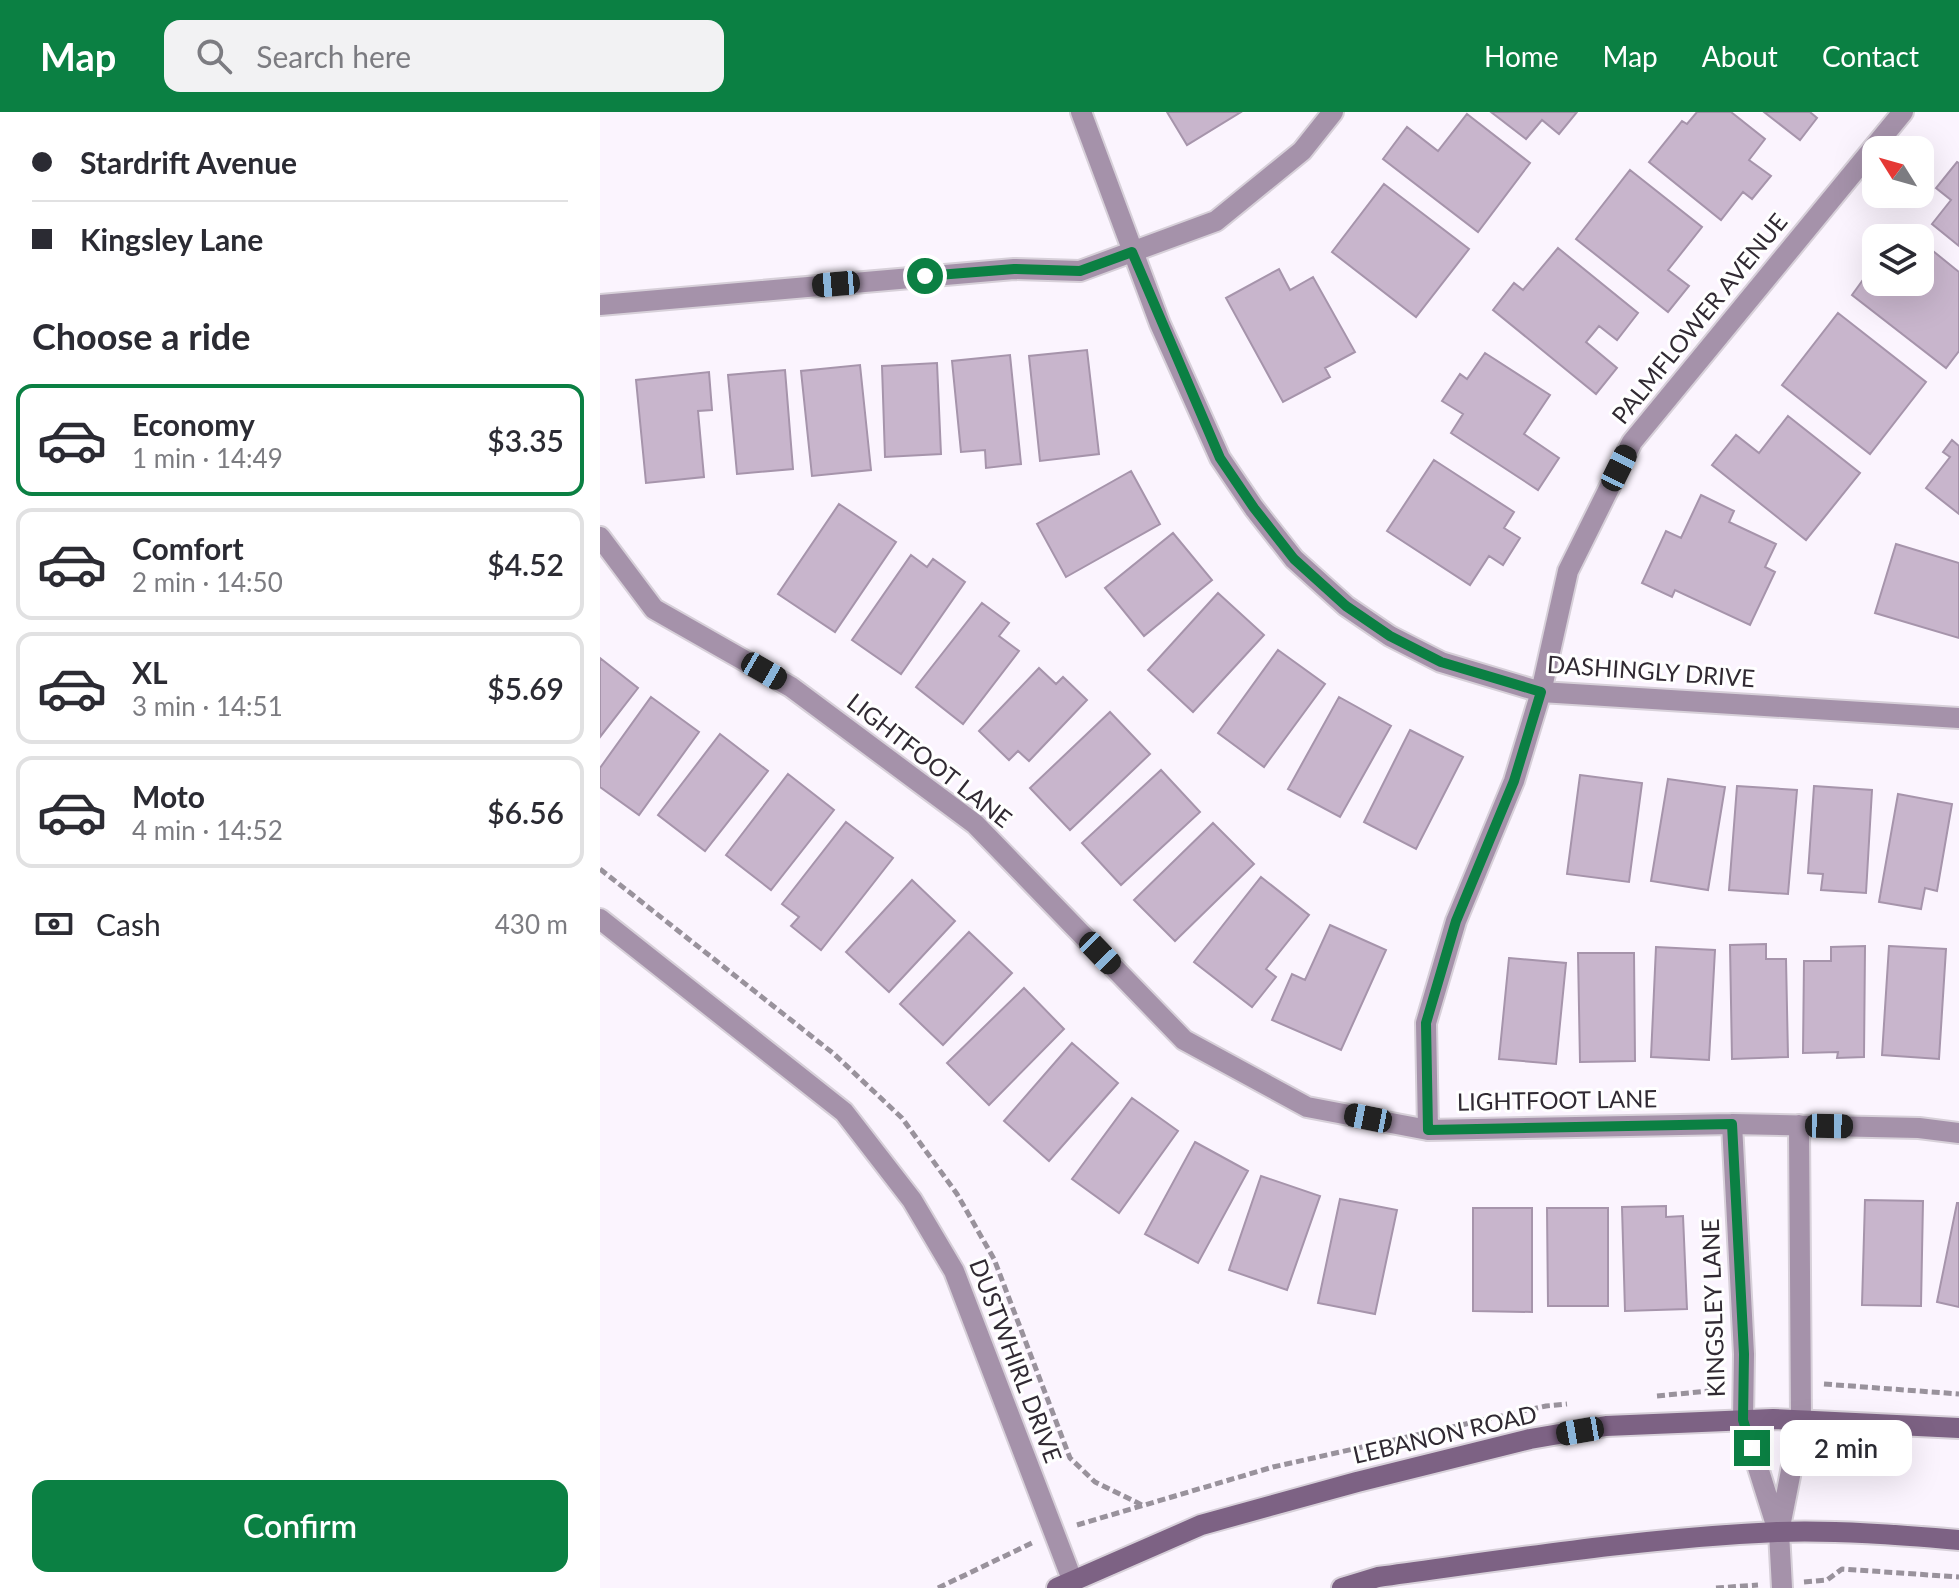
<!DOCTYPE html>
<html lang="en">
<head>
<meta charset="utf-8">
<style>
  :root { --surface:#fff; --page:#f2f2f3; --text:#2b2b33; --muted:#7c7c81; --line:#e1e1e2; --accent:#0b8043 }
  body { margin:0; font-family:Lato,sans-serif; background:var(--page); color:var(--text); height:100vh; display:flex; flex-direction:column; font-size:30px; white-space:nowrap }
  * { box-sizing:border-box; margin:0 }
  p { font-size:26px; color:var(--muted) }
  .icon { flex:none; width:44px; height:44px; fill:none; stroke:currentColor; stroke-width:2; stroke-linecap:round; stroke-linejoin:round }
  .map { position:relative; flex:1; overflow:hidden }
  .side { display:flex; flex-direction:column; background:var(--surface); width:600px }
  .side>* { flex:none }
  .guide { display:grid; align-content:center; height:176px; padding:0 32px; background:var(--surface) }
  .needle { width:52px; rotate:307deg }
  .tools { position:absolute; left:1262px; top:24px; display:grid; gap:16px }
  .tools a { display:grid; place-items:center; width:72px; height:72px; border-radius:16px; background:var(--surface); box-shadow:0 8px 32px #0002; font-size:40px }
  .end { position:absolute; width:36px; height:36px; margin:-18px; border:10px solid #0b8043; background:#fff; box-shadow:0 0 0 4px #fff }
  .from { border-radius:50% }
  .bubble { position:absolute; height:56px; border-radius:16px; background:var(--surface); box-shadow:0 8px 32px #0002; font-size:26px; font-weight:600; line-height:56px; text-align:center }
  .car { position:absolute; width:24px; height:48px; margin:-24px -12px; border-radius:10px; box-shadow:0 0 6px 2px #0007; background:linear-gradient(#222 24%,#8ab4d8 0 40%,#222 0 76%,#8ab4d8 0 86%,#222 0) }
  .guide b { display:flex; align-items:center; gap:28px; height:76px; font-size:30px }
  .guide b+b { border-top:2px solid var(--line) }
  .guide i { width:20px; height:20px; background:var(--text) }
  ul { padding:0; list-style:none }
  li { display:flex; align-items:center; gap:24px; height:112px; margin:0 16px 12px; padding:0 16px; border:4px solid var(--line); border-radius:16px }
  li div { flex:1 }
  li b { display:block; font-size:30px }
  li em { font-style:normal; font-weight:600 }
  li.on { border-color:var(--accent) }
  li>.icon { width:72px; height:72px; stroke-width:1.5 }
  h2 { padding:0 32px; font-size:36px; line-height:96px }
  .pay { display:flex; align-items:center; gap:20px; height:88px; padding:0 32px; font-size:30px }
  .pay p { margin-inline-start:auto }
  .action { display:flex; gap:16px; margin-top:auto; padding:16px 32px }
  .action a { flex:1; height:92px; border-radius:16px; background:var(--accent); color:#fff; font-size:32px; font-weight:600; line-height:92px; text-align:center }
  header { display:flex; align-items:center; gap:48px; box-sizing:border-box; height:112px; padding:0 40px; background:var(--accent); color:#fff }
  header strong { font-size:38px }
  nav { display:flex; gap:44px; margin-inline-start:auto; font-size:28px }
  .search { width:560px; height:72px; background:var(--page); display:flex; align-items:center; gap:20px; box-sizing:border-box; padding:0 28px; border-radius:16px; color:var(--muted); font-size:30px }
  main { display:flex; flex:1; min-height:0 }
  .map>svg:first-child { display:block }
  .building { fill:#c8b5cc; stroke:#a694ab; stroke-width:2 }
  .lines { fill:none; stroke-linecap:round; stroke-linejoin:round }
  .street-casing { stroke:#d7d0d9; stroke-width:24 }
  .secondary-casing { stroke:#d7d0d9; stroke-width:24 }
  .path { stroke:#99929c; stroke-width:5; stroke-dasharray:8 4; stroke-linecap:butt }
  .street { stroke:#a592aa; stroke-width:20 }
  .secondary { stroke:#7d6284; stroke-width:20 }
  .route { stroke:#0b8043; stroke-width:10 }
  .labels { text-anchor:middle; stroke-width:6; stroke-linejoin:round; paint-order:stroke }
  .street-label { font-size:24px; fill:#312a33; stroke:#fff }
</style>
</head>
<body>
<header>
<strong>Map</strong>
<div class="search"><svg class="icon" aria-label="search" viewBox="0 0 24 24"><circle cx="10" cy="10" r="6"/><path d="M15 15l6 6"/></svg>Search here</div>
<nav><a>Home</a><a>Map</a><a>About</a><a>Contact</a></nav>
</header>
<main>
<section class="side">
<div class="guide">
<b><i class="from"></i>Stardrift Avenue</b>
<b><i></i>Kingsley Lane</b>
</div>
<h2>Choose a ride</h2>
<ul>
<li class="on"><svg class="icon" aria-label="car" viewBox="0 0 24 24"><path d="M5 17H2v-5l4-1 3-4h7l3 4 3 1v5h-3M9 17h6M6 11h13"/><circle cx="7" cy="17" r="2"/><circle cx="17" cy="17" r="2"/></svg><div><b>Economy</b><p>1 min · 14:49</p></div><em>$3.35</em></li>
<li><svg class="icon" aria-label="car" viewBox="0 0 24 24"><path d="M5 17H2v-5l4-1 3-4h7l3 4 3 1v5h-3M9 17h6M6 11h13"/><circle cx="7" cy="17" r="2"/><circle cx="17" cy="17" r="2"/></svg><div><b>Comfort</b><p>2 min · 14:50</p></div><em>$4.52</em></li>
<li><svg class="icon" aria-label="car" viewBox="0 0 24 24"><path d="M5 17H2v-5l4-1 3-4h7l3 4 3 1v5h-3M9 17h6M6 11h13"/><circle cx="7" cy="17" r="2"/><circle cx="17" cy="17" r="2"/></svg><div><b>XL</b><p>3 min · 14:51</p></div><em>$5.69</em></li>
<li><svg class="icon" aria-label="car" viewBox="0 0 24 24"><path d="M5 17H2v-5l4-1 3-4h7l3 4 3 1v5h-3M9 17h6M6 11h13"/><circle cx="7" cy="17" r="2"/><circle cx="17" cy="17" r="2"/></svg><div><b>Moto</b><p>4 min · 14:52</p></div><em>$6.56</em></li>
</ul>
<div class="pay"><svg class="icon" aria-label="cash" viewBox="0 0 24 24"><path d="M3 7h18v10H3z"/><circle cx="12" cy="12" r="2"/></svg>Cash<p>430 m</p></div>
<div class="action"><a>Confirm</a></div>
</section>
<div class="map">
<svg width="1359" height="1476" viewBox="0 0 1359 1476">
  <rect width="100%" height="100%" fill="#fbf4fe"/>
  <path class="building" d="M567,0H641L587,33Z
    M891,0H977L959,22L942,8L926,27Z
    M1097,0H1131L1165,27L1149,48L1171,64L1152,87L1143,80L1121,108L1049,50L1082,9L1087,12Z
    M1164,0H1210L1217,6L1200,28Z
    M867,2L930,51L878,120L783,47L807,15L838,39Z
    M1357,50L1359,51V134L1332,112L1351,88L1336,76Z
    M1030,58L1102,115L1068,158L1089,174L1068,200L976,127Z
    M784,72L869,137L816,205L732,140Z
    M1328,135L1359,160V239L1346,256L1252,183L1273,154L1276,155V170H1295L1299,173L1301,170H1320V145Z
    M958,136L1038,201L1017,228L999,214L986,230L1017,256L996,282L893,198L914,171L923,178Z
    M679,157L690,178L713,165L755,240L725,256L730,265L683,290L626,186Z
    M1238,201L1326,270L1270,342L1182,273Z
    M487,238L499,342L440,349L429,244Z
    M885,241L950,283L924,322L959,346L938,378L851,321L863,302L842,289L860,262L867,267Z
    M410,243L421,352L386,356L385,338L361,340L352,249Z
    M337,251L341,342L285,345L282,254Z
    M260,253L271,358L212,364L201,259Z
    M185,258L193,357L137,362L128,263Z
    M109,260L112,298L98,299L104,365L46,371L36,268Z
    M1188,304L1260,361L1206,428L1112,353L1136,323L1159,341Z
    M1352,328L1359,334V402L1326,376L1350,345L1343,340Z
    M834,348L914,400L904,416L920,426L903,453L889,444L870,473L787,419Z
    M531,359L560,412L466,465L437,412Z
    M1101,383L1134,399L1129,410L1176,432L1165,455L1175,460L1150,513L1075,478L1072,485L1042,471L1066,419L1081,426Z
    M239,392L296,430L235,520L178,482Z
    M573,421L612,468L544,524L505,476Z
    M1296,432L1359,451V526L1275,501Z
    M311,443L327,455L333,447L365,470L301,562L252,528Z
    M618,481L664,523L593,600L548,558Z
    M382,491L409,511L399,524L419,539L363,612L316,575Z
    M678,538L725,572L664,655L618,621Z
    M0,546L38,576L0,625Z
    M439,556L456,572L463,565L487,588L429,649L418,639L409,648L379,619Z
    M51,585L99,620L39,703L0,675V656Z
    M739,585L791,614L740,705L688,677Z
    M510,600L550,642L470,718L430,676Z
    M810,618L863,645L816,737L764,710Z
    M120,622L168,659L105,739L58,703Z
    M561,658L600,700L521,773L482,731Z
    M188,662L234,698L171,778L126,743Z
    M980,663L1042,671L1029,770L967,762Z
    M1068,667L1125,675L1108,778L1051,769Z
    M1137,674L1197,678L1188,782L1129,778Z
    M1214,674L1272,678L1266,781L1221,778L1223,762L1208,761Z
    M1298,682L1352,692L1337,779L1325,776L1321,797L1279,790Z
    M246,710L293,746L221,838L191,814L199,805L182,792Z
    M613,711L654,752L575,829L534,788Z
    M661,765L709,803L666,857L676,865L652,895L594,850Z
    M312,768L355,809L289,880L246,840Z
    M730,813L786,838L741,938L672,908L692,862L705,868Z
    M369,820L412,861L343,933L300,892Z
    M1166,832V847H1186L1188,945L1132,947L1130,833Z
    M1265,834L1264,945L1237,946L1238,940L1203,941L1204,849H1231V835Z
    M1289,834L1346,837L1339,947L1282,943Z
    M1056,835L1115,838L1109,948L1051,945Z
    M978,841H1034L1035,949L980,950Z
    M909,846L966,851L956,952L899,947Z
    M424,876L464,917L389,993L347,951Z
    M472,931L518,971L449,1049L404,1009Z
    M532,986L578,1019L519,1101L472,1067Z
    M595,1030L648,1059L598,1151L545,1122Z
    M661,1064L720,1084L687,1178L629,1158Z
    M740,1087L797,1098L775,1202L718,1191Z
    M1265,1088L1323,1089L1321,1194L1262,1193Z
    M1357,1091H1359V1195L1337,1190Z
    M1066,1094V1105L1083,1104L1087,1197L1025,1199L1022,1095Z
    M873,1096H932V1200L873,1199Z
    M947,1096H1008V1194H948Z"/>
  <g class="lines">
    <g class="street-casing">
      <path id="street" d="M481,0L560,212L620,346L654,396L694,447L746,494L790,524L841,550L941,580L1359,606
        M0,193L414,157L480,159L616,109L702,39L733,0
        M0,425L54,497L191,575L375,712L584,928L707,995L828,1018L1132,1012L1319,1016L1359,1021
        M0,807L244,1000L312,1088L354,1159L473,1470
        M1132,1012L1144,1242L1143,1308L1177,1416
        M828,1018L826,911L856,809L914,669L941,580L968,459L1032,330L1303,0
        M1182,1476L1179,1420L1201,1308L1199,1013"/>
    </g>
    <g class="secondary-casing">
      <path id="secondary" d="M457,1476L601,1413L757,1370L930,1327L1006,1314L1173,1307L1359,1316
        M742,1476L778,1465C911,1447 1043,1426 1177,1420C1237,1418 1299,1423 1359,1428"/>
    </g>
    <path class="path" d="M0,757L234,942L302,1006L357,1082L394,1147L470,1346L495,1370L542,1393
      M1224,1272L1359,1282
      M1057,1284L1119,1278
      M477,1413L673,1355L946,1294L967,1292
      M1204,1470L1227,1468L1242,1457L1359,1465
      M338,1476L434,1430
      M1116,1476L1158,1473"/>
    <use href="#street" class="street"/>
    <use href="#secondary" class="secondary"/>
  </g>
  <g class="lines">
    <path class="route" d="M325,164L414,157L480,159L532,140L620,346L654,396L694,447L746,494L790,524L841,550L941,580L914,669L856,809L826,911L828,1018L1132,1012L1144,1242L1143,1308L1152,1336"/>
  </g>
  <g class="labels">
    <g class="street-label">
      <text transform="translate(1100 207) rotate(-51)" y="8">PALMFLOWER AVENUE</text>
      <text transform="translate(1051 560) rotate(4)" y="8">DASHINGLY DRIVE</text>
      <text transform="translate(329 649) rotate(38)" y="8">LIGHTFOOT LANE</text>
      <text transform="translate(957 989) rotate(-1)" y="8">LIGHTFOOT LANE</text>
      <text transform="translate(1114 1196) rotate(-92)" y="8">KINGSLEY LANE</text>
      <text transform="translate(415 1249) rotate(69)" y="8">DUSTWHIRL DRIVE</text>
      <text transform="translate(845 1323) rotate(-13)" y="8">LEBANON ROAD</text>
    </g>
  </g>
</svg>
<div class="tools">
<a><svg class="needle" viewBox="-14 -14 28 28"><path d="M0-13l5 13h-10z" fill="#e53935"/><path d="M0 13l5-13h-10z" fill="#7c7c81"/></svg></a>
<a><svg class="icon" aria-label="layers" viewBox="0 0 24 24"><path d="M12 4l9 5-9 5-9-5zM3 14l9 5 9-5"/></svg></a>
</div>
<i class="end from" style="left:325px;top:164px"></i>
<i class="end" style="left:1152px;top:1336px"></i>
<div class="bubble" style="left:1180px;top:1308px;width:132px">2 min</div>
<i class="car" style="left:236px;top:172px;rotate:265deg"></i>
<i class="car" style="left:1019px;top:356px;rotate:26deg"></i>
<i class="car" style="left:164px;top:559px;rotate:120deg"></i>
<i class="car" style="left:500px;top:841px;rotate:136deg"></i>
<i class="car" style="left:768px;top:1006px;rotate:281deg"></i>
<i class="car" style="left:1229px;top:1014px;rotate:91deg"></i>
<i class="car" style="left:980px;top:1319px;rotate:260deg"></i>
</div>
</main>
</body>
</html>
